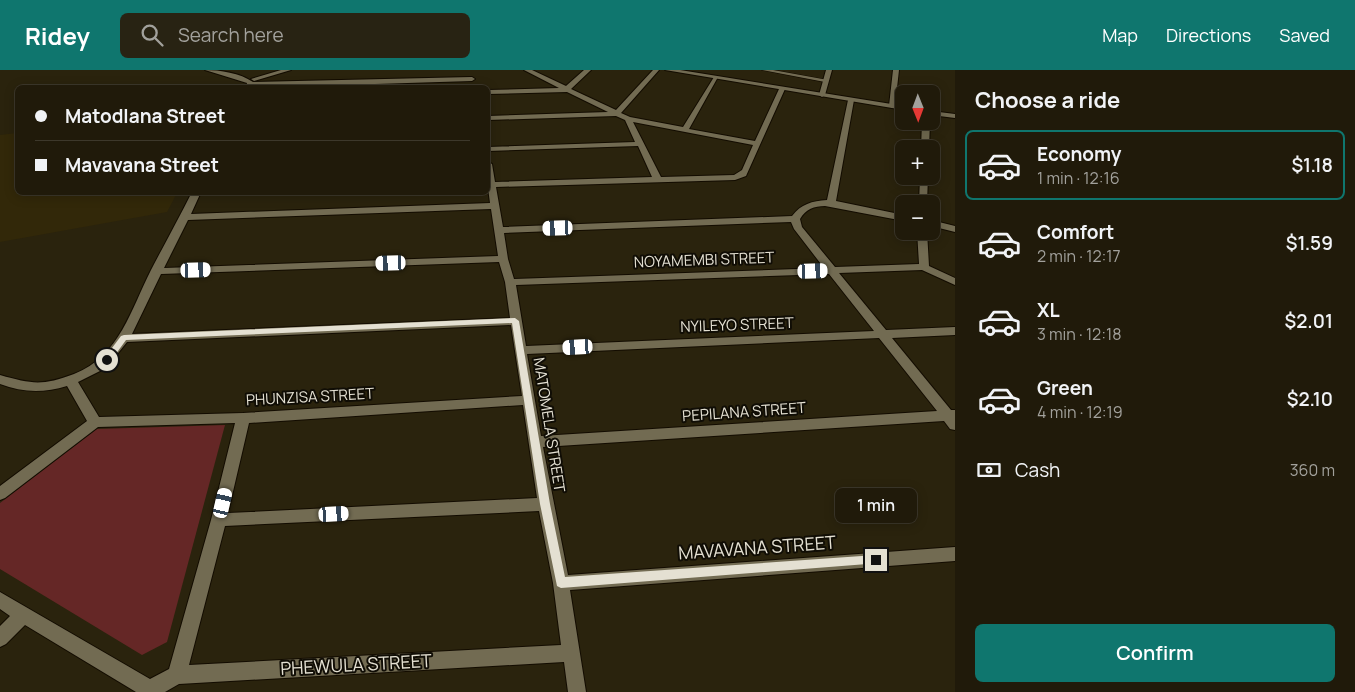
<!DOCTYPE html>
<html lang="en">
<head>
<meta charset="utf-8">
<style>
  :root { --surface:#201a0a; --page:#282313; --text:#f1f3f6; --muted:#a2a19c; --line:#3d382b; --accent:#0f766e }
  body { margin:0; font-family:Manrope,sans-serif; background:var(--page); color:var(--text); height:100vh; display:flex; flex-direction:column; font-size:19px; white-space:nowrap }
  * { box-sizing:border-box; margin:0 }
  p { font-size:16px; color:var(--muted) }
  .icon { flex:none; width:28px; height:28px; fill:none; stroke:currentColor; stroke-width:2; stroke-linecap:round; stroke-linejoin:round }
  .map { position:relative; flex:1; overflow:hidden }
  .sheet { display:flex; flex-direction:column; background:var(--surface); width:400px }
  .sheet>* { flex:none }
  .top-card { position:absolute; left:15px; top:15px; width:475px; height:110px; border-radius:8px; box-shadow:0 2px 12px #0003,0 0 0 1px var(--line); display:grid; align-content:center; height:110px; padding:0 20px; background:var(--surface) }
  .needle { width:32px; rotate:179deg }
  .tools { position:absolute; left:895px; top:15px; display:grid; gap:10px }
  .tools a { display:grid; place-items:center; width:45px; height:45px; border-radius:8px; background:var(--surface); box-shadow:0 2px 12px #0003,0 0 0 1px var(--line); font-size:25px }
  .end { position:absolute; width:22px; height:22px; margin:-11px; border:6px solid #e4e0d2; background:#111; box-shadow:0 0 0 2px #111 }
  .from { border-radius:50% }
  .bubble { position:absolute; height:35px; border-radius:8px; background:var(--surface); box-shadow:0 2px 12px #0003,0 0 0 1px var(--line); font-size:16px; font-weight:600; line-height:35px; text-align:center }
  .car { position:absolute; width:15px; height:30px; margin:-15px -8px; border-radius:6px; box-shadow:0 0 4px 1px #0007; background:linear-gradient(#fff 24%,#345 0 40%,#fff 0 76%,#345 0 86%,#fff 0) }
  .top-card b { display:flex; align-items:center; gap:18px; height:48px; font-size:19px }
  .top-card b+b { border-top:1px solid var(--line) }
  .top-card i { width:12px; height:12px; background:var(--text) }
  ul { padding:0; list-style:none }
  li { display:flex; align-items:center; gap:15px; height:70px; margin:0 10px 8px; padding:0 10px; border:2px solid transparent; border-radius:8px }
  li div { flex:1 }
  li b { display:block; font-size:19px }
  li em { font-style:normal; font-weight:600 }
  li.active { border-color:var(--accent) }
  li>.icon { width:45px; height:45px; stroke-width:1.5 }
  h2 { padding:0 20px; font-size:22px; line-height:60px }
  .pay { display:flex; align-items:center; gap:12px; height:55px; padding:0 20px; font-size:19px }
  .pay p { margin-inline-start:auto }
  .button { display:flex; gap:10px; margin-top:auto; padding:10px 20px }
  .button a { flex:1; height:58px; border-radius:8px; background:var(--accent); color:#fff; font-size:20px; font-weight:600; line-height:58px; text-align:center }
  header { display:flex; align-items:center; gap:30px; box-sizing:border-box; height:70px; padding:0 25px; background:var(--accent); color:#fff }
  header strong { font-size:24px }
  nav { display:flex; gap:28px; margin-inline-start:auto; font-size:18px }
  .search { width:350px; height:45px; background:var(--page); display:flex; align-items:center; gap:12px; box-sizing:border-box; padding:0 18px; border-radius:8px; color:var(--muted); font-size:19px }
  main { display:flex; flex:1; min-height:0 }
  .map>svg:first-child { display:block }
  .built { fill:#322809 }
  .green { fill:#652726 }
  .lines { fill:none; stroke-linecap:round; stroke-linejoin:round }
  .lane-casing { stroke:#130c00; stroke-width:1 }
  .street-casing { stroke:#130c00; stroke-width:2 }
  .secondary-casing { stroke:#130c00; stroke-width:2 }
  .lane { fill:#726b52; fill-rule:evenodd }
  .street { fill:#726b52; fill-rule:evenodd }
  .secondary { fill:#726b52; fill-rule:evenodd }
  .route { fill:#e4e0d2 }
  .labels { text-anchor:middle; stroke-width:4; stroke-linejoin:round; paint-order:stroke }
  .street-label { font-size:15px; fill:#e4e0d2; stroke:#100d05 }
  .near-street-label { font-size:18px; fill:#e4e0d2; stroke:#100d05 }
</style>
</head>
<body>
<header>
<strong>Ridey</strong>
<div class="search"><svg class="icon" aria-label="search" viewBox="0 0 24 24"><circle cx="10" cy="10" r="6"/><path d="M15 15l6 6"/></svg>Search here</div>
<nav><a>Map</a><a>Directions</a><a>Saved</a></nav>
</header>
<main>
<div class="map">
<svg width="955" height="622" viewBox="0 0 955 622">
  <rect width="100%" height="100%" fill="#2a230d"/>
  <path class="built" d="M17,63L18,122L177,123L167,142L0,172V65Z"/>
  <path class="green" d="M225,355L167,572L142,585L0,499V433L97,359Z"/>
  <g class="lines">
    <g class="lane-casing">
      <path id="lane" d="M762,0H773L828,10L825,12Z"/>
    </g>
    <g class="street-casing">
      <path id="street" d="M205,0C220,0 240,3 253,12L472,7L475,9L472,11L246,18L247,13Z
        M281,0H291L254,11L251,9Z
        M524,0H532L566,16L584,0H591L571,19L616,40L653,0H659L621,43L630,47L683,57L714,7H718L689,59L755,71L779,19L782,17L785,19L746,106L735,110L496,117L503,157L792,146C801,134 812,131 827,130L848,30L851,28L854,30L836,131L904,145V151L825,136C814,136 806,139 800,149L802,157L835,197L919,194L917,161H927L929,196L955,208V215L922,200L839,203L886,260L955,257V265L892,268L951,340H955V360L950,359L944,351L543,377L568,505L955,477V491L570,520L586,622H568L564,592L179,614L165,622H136L25,555L6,574L0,577V556L10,546L0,539V522L150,609L169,599L211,450L235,353L98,357L5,428L0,430V416L87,351L67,316C44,323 23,323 0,314V305C32,314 42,316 74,304C120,286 131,239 151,200C164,175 179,148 192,122H201L191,144L490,133L488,118V92L492,94L495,112L652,107L638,76L488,81V77L635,72L625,50L616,46L488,50V46L608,42L567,22L488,24V20L559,18ZM633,52L753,75L742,100L734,105L661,107ZM491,139L498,186L164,198L188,150ZM791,152L794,159L824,198L514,209L508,189L504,163ZM499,192L505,212L510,248L132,264L161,204ZM829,204L874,261L526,276L516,215ZM511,255L522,326L243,343L99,347L78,312L106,298L127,272ZM879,268L937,341L541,366L527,284ZM523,335L537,428L228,443L249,353ZM539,441L553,513L561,575L189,595L225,456Z
        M826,0H832L825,25L822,27L819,25Z
        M893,0H899L895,36L892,38L889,36Z
        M922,51H930L929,79H921Z
        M920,106H928L927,134H919Z
        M931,150L955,156V162L931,156Z"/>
    </g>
    <g class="secondary-casing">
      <path id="secondary" d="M665,0H680L904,36V40Z
        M931,41L955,44V48L931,45Z"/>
    </g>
    <use href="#lane" class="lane"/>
    <use href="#street" class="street"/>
    <use href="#secondary" class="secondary"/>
  </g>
  <path class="route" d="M515,248L519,251L550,434L565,507L876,485L881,490L880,493L561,518L557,516L540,434L512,253L126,270L110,292H104L103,290L121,266L124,265Z"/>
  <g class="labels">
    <g class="street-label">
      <text transform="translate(704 190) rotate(-2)" y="5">NOYAMEMBI STREET</text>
      <text transform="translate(737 255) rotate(-2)" y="5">NYILEYO STREET</text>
      <text transform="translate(310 327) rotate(-3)" y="5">PHUNZISA STREET</text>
      <text transform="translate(744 342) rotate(-4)" y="5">PEPILANA STREET</text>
      <text transform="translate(549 355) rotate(81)" y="5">MATOMELA STREET</text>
    </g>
    <g class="near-street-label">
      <text transform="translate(757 478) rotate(-4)" y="6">MAVAVANA STREET</text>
      <text transform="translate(356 595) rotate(-3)" y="6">PHEWULA STREET</text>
    </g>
  </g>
</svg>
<div class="tools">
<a><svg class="needle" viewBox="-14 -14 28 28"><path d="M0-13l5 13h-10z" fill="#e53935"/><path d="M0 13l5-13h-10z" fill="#a2a19c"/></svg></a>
<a>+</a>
<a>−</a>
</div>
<i class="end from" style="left:107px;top:290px"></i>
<i class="end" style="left:876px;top:490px"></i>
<div class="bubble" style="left:835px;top:418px;width:82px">1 min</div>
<i class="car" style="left:558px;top:158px;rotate:268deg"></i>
<i class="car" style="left:391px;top:193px;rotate:268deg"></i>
<i class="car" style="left:196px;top:200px;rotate:88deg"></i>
<i class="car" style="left:813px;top:201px;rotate:88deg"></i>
<i class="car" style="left:578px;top:277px;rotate:267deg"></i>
<i class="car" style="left:223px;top:433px;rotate:13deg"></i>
<i class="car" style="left:334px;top:444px;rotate:87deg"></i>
<div class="top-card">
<b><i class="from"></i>Matodlana Street</b>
<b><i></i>Mavavana Street</b>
</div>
</div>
<section class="sheet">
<h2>Choose a ride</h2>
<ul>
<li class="active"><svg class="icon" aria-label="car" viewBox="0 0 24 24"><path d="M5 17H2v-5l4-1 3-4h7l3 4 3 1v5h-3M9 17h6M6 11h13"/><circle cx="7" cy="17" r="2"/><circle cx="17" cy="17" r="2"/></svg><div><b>Economy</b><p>1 min · 12:16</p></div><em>$1.18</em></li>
<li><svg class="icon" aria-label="car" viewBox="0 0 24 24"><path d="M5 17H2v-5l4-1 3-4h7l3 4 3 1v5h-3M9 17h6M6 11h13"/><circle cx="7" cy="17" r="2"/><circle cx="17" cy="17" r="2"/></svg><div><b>Comfort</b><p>2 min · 12:17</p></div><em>$1.59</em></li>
<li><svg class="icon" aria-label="car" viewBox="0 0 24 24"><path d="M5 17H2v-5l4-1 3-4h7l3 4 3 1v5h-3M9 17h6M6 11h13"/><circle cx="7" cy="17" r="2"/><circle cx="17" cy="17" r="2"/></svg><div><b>XL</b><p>3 min · 12:18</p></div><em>$2.01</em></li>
<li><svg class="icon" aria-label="car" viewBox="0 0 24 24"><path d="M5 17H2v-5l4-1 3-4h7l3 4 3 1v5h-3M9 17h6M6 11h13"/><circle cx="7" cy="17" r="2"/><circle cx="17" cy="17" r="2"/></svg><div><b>Green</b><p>4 min · 12:19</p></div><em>$2.10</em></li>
</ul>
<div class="pay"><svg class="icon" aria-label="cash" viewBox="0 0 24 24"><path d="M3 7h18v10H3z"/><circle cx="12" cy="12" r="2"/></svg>Cash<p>360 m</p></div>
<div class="button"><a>Confirm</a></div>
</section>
</main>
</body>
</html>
